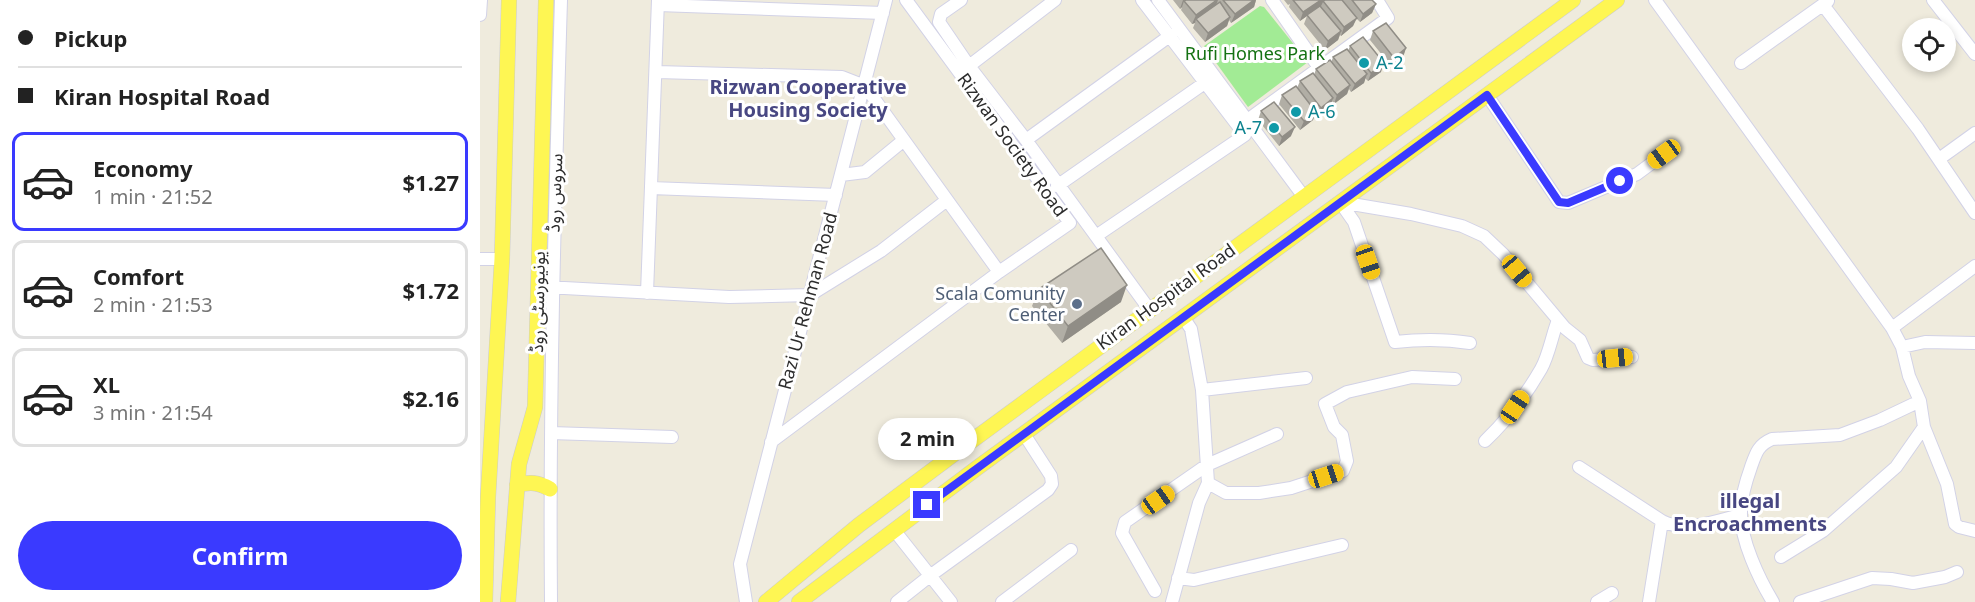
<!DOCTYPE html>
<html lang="en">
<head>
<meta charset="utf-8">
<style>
  :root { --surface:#fff; --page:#f6f6f6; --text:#222; --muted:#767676; --line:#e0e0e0; --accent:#3a3aff }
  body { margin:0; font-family:"Noto Sans","Noto Sans Arabic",sans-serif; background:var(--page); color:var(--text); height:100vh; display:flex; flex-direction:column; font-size:22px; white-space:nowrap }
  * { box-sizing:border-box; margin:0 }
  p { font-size:20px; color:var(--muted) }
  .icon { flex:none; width:33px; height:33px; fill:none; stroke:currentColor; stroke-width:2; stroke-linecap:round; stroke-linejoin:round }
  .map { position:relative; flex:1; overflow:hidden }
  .drawer { display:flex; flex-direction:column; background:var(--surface); width:480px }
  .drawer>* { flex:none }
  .guide { display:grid; align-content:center; height:132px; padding:0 18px; background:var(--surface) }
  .controls { position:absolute; left:1422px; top:18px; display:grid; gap:12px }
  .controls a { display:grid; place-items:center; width:54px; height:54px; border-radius:50%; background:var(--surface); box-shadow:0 3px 9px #0003; font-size:30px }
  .end { position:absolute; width:27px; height:27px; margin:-14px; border:8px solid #3a3aff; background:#fff; box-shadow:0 0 0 3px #fff }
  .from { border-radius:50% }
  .bubble { position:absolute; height:42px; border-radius:21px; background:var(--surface); box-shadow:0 3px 9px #0003; font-size:20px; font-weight:700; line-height:42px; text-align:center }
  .car { position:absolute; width:18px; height:36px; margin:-18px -9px; border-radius:8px; box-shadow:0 0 4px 2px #0007; background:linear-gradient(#f5c518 24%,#345 0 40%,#f5c518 0 76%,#345 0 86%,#f5c518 0) }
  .guide b { display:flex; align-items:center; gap:21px; height:57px; font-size:22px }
  .guide b+b { border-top:2px solid var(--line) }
  .guide i { width:15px; height:15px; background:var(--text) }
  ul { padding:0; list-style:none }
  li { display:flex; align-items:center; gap:18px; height:99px; margin:0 12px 9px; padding:0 6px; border:3px solid var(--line); border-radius:12px }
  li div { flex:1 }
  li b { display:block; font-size:22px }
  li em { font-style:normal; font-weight:700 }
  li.current { border-color:var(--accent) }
  li>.icon { width:54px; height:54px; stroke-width:1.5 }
  .button { display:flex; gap:12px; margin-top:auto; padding:12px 18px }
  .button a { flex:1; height:69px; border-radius:36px; background:var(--accent); color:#fff; font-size:24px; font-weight:700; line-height:69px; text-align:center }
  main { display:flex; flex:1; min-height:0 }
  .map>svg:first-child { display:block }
  .green { fill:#a2eb95 }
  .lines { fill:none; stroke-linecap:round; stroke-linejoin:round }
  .minor-casing { stroke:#d2d2e6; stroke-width:14 }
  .major-casing { stroke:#ccc; stroke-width:16 }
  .minor { stroke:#fff; stroke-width:12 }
  .major { stroke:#fef653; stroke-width:15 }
  .wall { fill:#b1aea5 }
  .shaded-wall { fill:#908d86 }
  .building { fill:#cecac0; stroke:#908d86; stroke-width:1.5 }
  .route { stroke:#3a3aff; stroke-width:8 }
  .culture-dot { fill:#0f9aa8; stroke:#fff; stroke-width:2 }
  .service-dot { fill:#5c6f8a; stroke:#fff; stroke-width:2 }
  .labels { text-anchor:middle; stroke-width:6; stroke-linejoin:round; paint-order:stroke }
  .park-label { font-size:18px; fill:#157213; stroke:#fff }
  .culture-label { font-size:18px; fill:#0d838f; stroke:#fff; text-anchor:start }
  .street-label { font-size:18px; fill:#2c2c2c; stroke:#fff }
  .service-label { font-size:18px; fill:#4e5e75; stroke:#fff; text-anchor:end }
  .neighbourhood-label { font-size:20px; font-weight:bold; fill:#484782; stroke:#fff }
</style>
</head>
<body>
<main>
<section class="drawer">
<div class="guide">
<b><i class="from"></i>Pickup</b>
<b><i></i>Kiran Hospital Road</b>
</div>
<ul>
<li class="current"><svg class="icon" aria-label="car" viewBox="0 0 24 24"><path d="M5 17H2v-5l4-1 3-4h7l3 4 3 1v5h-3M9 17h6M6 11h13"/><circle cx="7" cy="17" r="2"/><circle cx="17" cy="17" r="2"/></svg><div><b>Economy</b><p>1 min · 21:52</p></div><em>$1.27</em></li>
<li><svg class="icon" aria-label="car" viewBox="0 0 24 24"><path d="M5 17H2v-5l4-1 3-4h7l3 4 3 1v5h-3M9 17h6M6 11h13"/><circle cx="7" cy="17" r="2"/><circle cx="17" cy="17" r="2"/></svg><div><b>Comfort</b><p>2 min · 21:53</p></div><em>$1.72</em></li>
<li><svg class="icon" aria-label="car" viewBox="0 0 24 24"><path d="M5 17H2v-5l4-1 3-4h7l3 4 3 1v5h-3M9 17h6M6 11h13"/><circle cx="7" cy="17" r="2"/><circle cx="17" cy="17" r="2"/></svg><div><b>XL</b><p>3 min · 21:54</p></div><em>$2.16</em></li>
</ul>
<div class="button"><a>Confirm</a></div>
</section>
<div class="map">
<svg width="1495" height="602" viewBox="0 0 1495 602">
  <rect width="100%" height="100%" fill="#efebdd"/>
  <path class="green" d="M780,6L784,7L828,62L768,107L724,46Z"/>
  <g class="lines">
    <g class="minor-casing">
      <path id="minor" d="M481,0L461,14L459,22L489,66
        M575,0L489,66L546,140L669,309
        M678,0L824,197
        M792,0L840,69
        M1175,0L1412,328L1422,347L1429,376L1440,401L1444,427L1416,467L1343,531L1301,557
        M1453,0L1495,54
        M178,5L403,13
        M1343,5L1438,129L1495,213
        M0,15L1,0
        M1261,63L1348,1
        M177,72L362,77L385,86L519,272
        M1007,95L1079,202L1088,203L1157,174L1184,154
        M766,121L908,18L897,0
        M546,140L691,35
        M1459,159L1495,133
        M361,175L385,172L424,140
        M577,186L726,82
        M171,188L356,195
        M860,202L931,214L982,226L1004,236L1023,254L1085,328L1100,340L1108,358L1113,360L1152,357
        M860,202L874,222L915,342C941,339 965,339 990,343
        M616,236L765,135L662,0
        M0,259H22
        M66,287L249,297L330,295L401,251L467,200
        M167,293L178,0
        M1412,328L1495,266
        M1422,347L1445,342L1495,343
        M722,390L826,378
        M1444,427L1467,484L1475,524L1479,527L1495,531
        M71,433L192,437
        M1005,441C1026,421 1046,395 1061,369C1069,355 1072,335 1078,320
        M291,442L519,272L590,223L426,0
        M1099,467L1182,521C1206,533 1236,521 1260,515
        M728,483L746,493H779L811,488L863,471L867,461L862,435L854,427L845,404L867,392L932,377L975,379
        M414,530L471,602
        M698,578L714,580L862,545
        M675,591L642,533L645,522L727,465L797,434
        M71,602C69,401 75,201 81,0
        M266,602L260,564L406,0
        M417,602L451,575L568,490L572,484L571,476L544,434
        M522,602L591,550
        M692,602L719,503L728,483L722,390L711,329L703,317
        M1117,602L1132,593
        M1169,602L1182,521
        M1293,602C1279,579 1260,539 1261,512C1261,497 1266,481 1271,467C1276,453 1278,445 1292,439L1360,435L1400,420L1440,401
        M1320,602L1392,578L1411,579L1433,583L1465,577L1477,572"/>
    </g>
    <g class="major-casing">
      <path id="major" d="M37,485C50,482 58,482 70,489
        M5,602L8,497L22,259L29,0
        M28,602L39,464L55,407L66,0
        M286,602L379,525L482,448L1093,0
        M319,602L497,468L1137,0"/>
    </g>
    <use href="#minor" class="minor"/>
    <use href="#major" class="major"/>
  </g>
  <path class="wall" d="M693,0H776L774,7L751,23L749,20L747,26L725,42L713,28L715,23L712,24L701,10L702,7L700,9Z
    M804,0H892L896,4L892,13L880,22L876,18L873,26L861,36L860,35L858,40L845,50L824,24L827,16L820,21L809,7L810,4L808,5Z
    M893,31L926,48L923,57L911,66L890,40Z
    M870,46L901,72L888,81L885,78L884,83L871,92L869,89L867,94L854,104L852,101L850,107L837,117L835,114L833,120L820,130L799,104L802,95L817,88L820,81L834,75L836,69L851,63L853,57L868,51Z
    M781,111L811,136L799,146L778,120Z
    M559,289L641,302L582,343L552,306Z"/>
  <path class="shaded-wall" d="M703,0H712L704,1L702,7L700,9Z
    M738,0L735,8L716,19L715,23L712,24L716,15Z
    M774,0H776L774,7L751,23L755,14Z
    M841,0H844L841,6L828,16L827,15V16L820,21L823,12Z
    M896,4L892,13L880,22L883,14Z
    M750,17L747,26L725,42L728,33Z
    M877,18L873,26L861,36L864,27Z
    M861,31L858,40L845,50L848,41Z
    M926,48L923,57L911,66L914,58Z
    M904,63L901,72L888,81L891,73Z
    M887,74L884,83L871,92L875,84Z
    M870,85L867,94L854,104L857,95Z
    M853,98L850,107L837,117L841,108Z
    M836,112L833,120L820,130L824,121Z
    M815,127L811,136L799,146L802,137Z
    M647,285L641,302L582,343L588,326Z"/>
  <path class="building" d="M706,0H737L716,15L704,1Z
    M743,0H774L755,14Z
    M813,0H841L823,12Z
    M845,0H862L877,18L864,27L843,1Z
    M872,0H892L896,4L883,14Z
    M740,2L750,17L728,33L716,19Z
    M840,6L861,31L848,41L827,15Z
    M906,23L926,48L914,58L893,31Z
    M883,37L904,63L891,73L870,46Z
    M867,49L887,74L875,84L853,57Z
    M850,60L870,85L857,95L836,69Z
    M833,73L853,98L841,108L820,81Z
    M816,86L836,112L824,121L802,95Z
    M794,102L815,127L802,137L781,111Z
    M621,248L647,285L588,326L559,289Z"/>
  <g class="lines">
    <path class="route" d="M447,505L1007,95L1079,202L1088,203L1140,181"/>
  </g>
  <g class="culture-dot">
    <circle cx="884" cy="63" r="6"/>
    <circle cx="816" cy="112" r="6"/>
    <circle cx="794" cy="128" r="6"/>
  </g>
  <circle class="service-dot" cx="597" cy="304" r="6"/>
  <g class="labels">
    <g class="park-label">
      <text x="775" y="60">Rufi Homes Park</text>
    </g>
    <g class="culture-label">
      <text x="896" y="69">A-2</text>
      <text x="828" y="118">A-6</text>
      <text x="782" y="134" text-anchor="end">A-7</text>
    </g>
    <g class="street-label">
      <text transform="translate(532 145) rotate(54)" y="6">Rizwan Society Road</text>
      <text transform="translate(75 193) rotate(-88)" y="6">سروس روڈ</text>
      <text transform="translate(686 297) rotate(-36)" y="6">Kiran Hospital Road</text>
      <text transform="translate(328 301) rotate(-75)" y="6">Razi Ur Rehman Road</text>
      <text transform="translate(58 302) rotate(-89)" y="6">یونیورسٹی روڈ</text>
    </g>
    <g class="service-label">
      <text x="585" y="300">Scala Comunity<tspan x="585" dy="21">Center</tspan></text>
    </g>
    <g class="neighbourhood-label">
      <text x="328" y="94">Rizwan Cooperative<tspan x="328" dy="23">Housing Society</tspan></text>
      <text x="1270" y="508">illegal<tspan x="1270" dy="23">Encroachments</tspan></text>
    </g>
  </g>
</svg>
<div class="controls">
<a><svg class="icon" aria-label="locate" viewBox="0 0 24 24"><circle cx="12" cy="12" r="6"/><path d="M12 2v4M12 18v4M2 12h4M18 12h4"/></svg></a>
</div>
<i class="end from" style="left:1140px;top:181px"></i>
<i class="end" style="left:447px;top:505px"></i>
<div class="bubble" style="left:398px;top:418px;width:99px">2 min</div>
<i class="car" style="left:1184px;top:154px;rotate:234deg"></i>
<i class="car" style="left:888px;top:262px;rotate:161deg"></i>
<i class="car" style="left:1037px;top:271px;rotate:140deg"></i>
<i class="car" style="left:1135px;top:358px;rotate:84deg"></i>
<i class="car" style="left:1035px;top:407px;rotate:34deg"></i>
<i class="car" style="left:846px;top:476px;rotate:72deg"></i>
<i class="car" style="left:678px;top:500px;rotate:55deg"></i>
</div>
</main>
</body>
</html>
